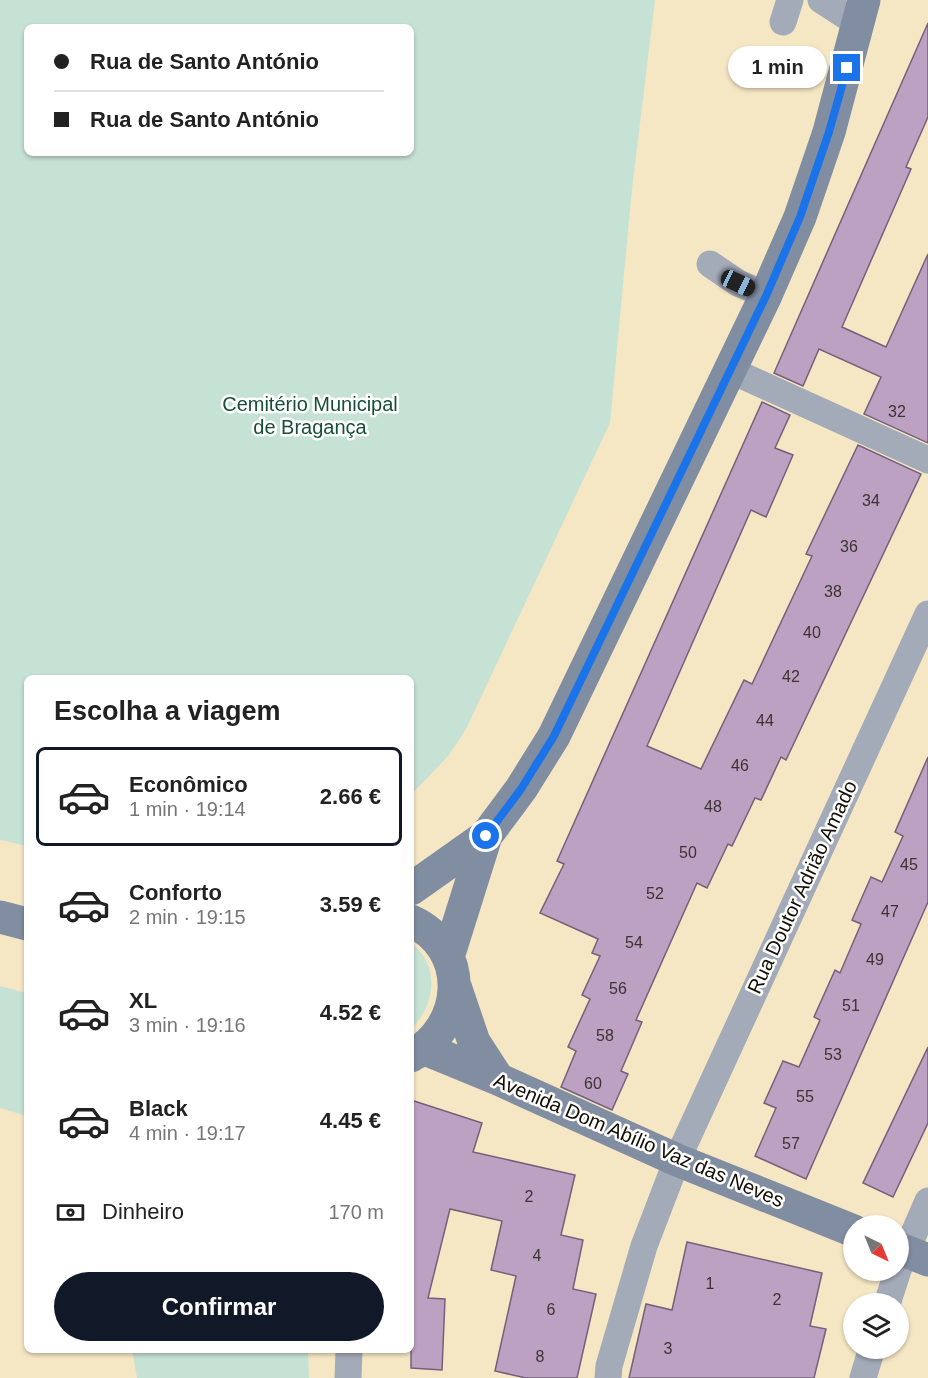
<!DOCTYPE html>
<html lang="pt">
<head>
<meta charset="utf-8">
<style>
  :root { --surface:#fff; --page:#f6f6f6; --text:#222; --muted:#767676; --line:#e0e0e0; --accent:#111827 }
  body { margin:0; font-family:Helvetica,sans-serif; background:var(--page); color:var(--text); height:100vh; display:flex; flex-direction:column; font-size:22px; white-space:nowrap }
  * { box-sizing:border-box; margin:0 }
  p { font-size:20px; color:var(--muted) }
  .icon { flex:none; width:33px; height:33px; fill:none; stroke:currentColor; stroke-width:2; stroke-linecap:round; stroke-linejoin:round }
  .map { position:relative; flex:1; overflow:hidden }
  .drawer { position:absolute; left:24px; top:675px; width:390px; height:678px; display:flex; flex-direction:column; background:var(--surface); border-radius:9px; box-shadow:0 2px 4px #0004 }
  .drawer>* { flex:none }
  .top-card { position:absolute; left:24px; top:24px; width:390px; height:132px; border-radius:9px; box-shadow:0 2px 4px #0004; display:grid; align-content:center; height:132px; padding:0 30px; background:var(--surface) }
  .needle { width:39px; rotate:137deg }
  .controls { position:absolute; left:843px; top:1215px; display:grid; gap:12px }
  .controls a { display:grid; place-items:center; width:66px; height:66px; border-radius:50%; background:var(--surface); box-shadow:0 2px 4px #0004; font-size:30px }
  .end { position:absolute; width:27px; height:27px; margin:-14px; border:8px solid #1a73e8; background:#fff; box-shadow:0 0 0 3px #fff }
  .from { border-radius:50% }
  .bubble { position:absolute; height:42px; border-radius:21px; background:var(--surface); box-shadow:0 2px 4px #0004; font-size:20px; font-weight:800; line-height:42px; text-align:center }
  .car { position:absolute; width:18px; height:36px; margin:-18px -9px; border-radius:8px; box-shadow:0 0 4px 2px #0007; background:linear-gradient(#222 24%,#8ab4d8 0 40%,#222 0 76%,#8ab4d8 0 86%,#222 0) }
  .top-card b { display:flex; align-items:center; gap:21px; height:57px; font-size:22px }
  .top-card b+b { border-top:2px solid var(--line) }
  .top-card i { width:15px; height:15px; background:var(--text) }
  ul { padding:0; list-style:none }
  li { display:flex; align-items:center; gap:18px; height:99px; margin:0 12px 9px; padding:0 18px; border:3px solid transparent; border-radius:9px }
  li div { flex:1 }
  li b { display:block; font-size:22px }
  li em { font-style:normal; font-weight:800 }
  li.active { border-color:var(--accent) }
  li>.icon { width:54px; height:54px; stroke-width:1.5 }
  h2 { padding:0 30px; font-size:27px; line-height:72px }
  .pay { display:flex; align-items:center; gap:15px; height:66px; padding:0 30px; font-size:22px }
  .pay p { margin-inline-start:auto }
  .primary-button { display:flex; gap:12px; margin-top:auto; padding:12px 30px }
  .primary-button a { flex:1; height:69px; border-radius:36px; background:var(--accent); color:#fff; font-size:24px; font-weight:800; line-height:69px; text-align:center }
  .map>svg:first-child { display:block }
  .green { fill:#c6e2d4; fill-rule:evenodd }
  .building { fill:#bca1c2; stroke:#75607a; stroke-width:1.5 }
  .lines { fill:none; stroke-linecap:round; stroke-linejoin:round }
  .street { stroke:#a3abb9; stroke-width:27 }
  .secondary { stroke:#818ea1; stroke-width:33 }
  .route { stroke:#1a73e8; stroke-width:8 }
  .labels { text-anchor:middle; stroke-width:5; stroke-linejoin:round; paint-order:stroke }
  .number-label { font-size:16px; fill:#3d3333 }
  .park-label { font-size:20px; fill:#164f39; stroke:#fff }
  .street-label { font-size:20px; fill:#130e03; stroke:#fff }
</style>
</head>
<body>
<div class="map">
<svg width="928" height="1378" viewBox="0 0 928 1378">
  <rect width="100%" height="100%" fill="#f6e7c4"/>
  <path class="green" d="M0,0H655L632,189L610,423L466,729L449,755L411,795V678H27V846L0,840ZM27,27H411V153H27Z
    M411,943C441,965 435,1006 411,1029Z
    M0,986L27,993V1116L0,1108Z
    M132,1350H308L309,1378H137Z"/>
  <path class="building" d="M928,23V117L906,167L911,169L842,327L886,347L928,254V443L864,414L881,377L819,349L803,386L774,373Z
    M762,402L790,415L775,448L793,455L766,517L751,510L647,746L701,769L744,680L752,684L812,556L806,554L858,445L921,474L786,760L781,757L761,800L755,798L732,846L728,844L707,888L697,883L636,1020L642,1022L621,1071L628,1074L612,1110L561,1087L576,1051L568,1047L590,999L582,995L600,956L592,953L598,939L540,913L564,864L557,861Z
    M928,757V902L806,1179L755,1156L776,1108L764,1103L783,1061L799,1067L820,1020L814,1017L835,970L840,973L861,924L852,920L871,877L882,882L903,836L895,832Z
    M928,1047V1123L893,1197L863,1183Z
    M411,1100L482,1123L473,1152L575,1175L561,1235L583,1240L573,1289L596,1294L577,1378H526L495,1371L516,1276L491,1270L502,1221L450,1209L428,1298L445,1299L442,1370L411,1368Z
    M687,1242L822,1273L810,1326L826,1329L814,1378H629L646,1304L672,1310Z"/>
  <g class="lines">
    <path class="street" d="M821,0L858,24
      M783,22L790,0
      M710,264L738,283L766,295
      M730,370L928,460
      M898,1270L928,1201
      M887,1304L898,1270
      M348,1378L349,1350
      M608,1378L609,1366L644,1246L677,1160L928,614
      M863,1378L872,1348"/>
    <path class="secondary" d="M411,889L486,836L521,789L554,736L766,295L800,217L829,132L864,0
      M0,917L27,924
      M411,921C471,948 466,1027 411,1056
      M448,957L486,836
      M455,986L474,1042L498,1079
      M425,1049L498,1079L677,1160L854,1231
      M898,1248L928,1260"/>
  </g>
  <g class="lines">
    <path class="route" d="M486,836L521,789L554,736L766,296L800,217L829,132L847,68"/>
  </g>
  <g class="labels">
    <g class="number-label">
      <text x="897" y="417">32</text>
      <text x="871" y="506">34</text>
      <text x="849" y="552">36</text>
      <text x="833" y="597">38</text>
      <text x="812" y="638">40</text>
      <text x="791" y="682">42</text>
      <text x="765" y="726">44</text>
      <text x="740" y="771">46</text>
      <text x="713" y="812">48</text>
      <text x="688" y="858">50</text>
      <text x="909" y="870">45</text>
      <text x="655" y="899">52</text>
      <text x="890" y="917">47</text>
      <text x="634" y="948">54</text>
      <text x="875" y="965">49</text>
      <text x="618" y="994">56</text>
      <text x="851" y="1011">51</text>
      <text x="605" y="1041">58</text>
      <text x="833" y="1060">53</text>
      <text x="593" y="1089">60</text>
      <text x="805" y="1102">55</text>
      <text x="791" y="1149">57</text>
      <text x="529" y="1202">2</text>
      <text x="537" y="1261">4</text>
      <text x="710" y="1289">1</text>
      <text x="777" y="1305">2</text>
      <text x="551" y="1315">6</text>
      <text x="668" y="1354">3</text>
      <text x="540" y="1362">8</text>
    </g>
    <g class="park-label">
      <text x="310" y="411">Cemitério Municipal<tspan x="310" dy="23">de Bragança</tspan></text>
    </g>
    <g class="street-label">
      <text transform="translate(802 887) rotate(-65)" y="7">Rua Doutor Adrião Amado</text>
      <text transform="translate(639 1140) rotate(23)" y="7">Avenida Dom Abílio Vaz das Neves</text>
    </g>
  </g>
</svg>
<div class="controls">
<a><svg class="needle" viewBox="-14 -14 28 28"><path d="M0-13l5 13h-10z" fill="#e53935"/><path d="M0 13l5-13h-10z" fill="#767676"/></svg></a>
<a><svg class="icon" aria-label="layers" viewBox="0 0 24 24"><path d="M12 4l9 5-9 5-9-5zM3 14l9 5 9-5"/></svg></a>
</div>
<i class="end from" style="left:486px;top:836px"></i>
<i class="end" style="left:847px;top:68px"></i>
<div class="bubble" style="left:728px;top:46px;width:99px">1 min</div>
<i class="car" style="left:738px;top:283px;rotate:115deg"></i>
<div class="top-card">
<b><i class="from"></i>Rua de Santo António</b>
<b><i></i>Rua de Santo António</b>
</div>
<section class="drawer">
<h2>Escolha a viagem</h2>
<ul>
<li class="active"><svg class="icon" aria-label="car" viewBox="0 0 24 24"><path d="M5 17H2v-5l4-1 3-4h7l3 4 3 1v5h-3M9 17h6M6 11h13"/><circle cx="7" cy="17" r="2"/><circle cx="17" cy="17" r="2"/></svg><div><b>Econômico</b><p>1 min · 19:14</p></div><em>2.66 €</em></li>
<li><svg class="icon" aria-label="car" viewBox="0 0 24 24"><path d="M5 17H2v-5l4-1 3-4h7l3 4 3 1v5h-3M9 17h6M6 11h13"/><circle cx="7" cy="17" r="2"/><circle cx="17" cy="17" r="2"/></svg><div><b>Conforto</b><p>2 min · 19:15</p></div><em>3.59 €</em></li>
<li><svg class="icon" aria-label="car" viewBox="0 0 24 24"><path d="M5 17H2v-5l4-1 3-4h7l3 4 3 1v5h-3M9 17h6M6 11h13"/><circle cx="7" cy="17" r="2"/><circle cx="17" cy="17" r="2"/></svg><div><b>XL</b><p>3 min · 19:16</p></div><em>4.52 €</em></li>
<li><svg class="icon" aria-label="car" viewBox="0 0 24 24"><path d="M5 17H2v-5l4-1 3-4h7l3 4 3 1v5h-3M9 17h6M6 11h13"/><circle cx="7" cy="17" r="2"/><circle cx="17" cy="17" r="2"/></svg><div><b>Black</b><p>4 min · 19:17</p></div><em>4.45 €</em></li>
</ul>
<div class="pay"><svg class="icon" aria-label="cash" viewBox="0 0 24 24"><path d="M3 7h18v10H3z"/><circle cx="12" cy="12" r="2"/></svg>Dinheiro<p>170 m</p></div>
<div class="primary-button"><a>Confirmar</a></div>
</section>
</div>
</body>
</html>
